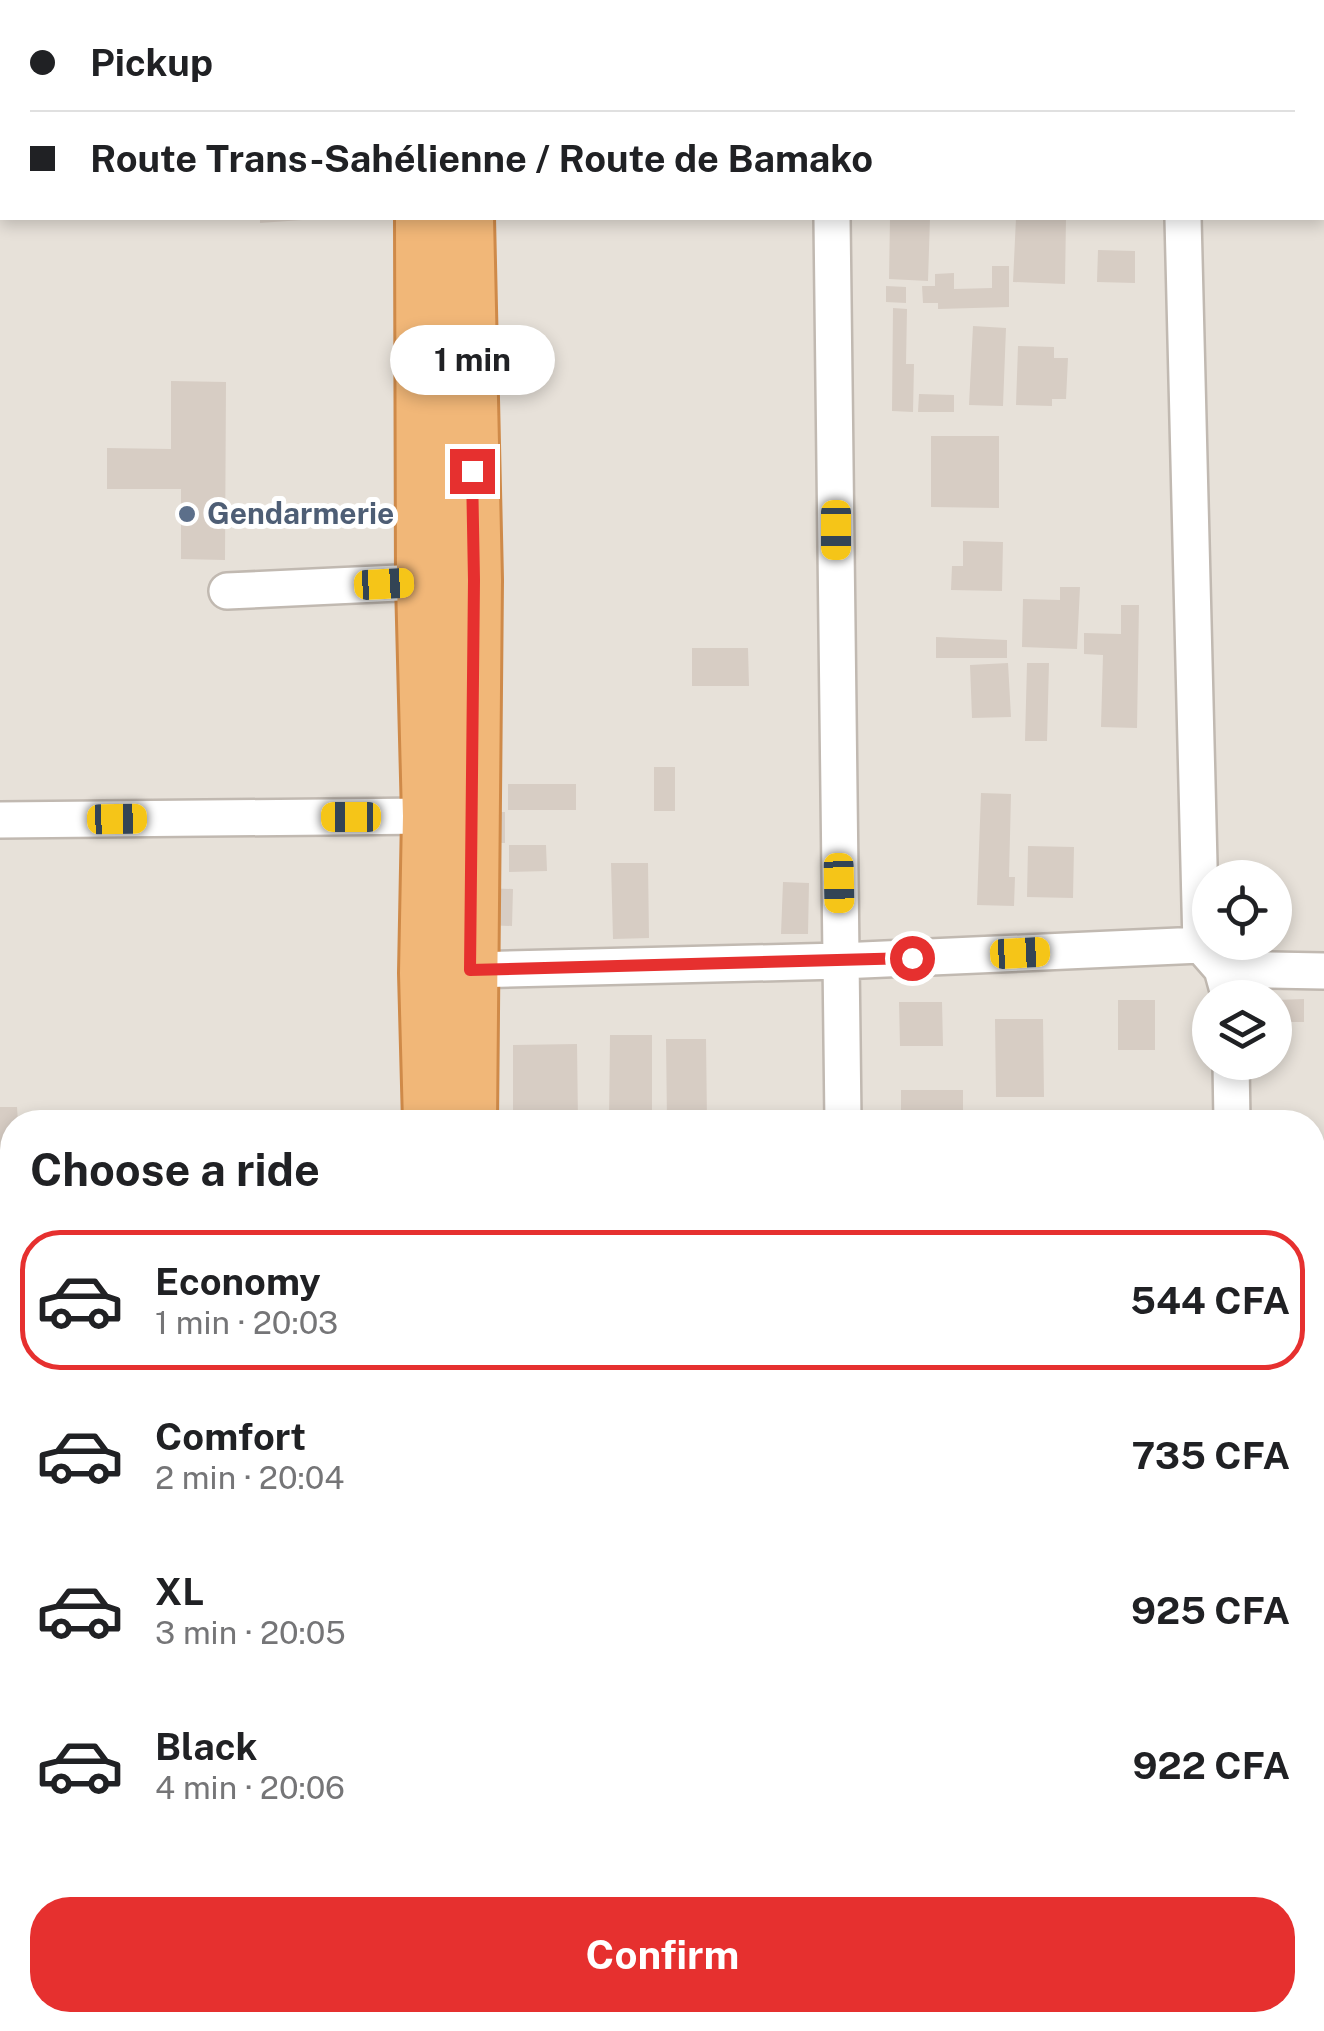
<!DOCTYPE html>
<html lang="en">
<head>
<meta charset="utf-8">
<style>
  :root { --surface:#fff; --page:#f2f2f2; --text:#202124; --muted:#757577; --line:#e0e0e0; --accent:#e6302f }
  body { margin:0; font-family:"Public Sans",sans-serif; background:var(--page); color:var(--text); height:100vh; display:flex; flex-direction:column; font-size:38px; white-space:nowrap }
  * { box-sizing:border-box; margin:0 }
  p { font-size:32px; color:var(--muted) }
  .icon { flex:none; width:55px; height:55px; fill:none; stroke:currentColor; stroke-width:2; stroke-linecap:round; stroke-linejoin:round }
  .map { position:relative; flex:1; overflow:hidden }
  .side { position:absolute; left:0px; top:1110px; width:1325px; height:922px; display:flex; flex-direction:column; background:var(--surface); border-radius:40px 40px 0 0; box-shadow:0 5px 15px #0003 }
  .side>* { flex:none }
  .top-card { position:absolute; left:0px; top:0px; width:1325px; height:220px; box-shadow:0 5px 15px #0003; display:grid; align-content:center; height:220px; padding:0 30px; background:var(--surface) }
  .controls { position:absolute; left:1192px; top:860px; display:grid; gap:20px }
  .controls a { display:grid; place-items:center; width:100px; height:100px; border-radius:50%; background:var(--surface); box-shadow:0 5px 15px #0003; font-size:50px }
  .end { position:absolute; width:45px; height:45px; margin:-22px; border:12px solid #e6302f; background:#fff; box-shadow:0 0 0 5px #fff }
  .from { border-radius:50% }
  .bubble { position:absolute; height:70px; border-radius:35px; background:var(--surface); box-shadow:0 5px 15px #0003; font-size:32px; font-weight:700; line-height:70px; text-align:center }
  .car { position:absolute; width:30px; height:60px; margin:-30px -15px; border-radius:12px; box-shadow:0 0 8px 2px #0007; background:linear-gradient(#f5c518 24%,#345 0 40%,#f5c518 0 76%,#345 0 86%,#f5c518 0) }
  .top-card b { display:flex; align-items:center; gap:35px; height:95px; font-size:38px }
  .top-card b+b { border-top:2px solid var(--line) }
  .top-card i { width:25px; height:25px; background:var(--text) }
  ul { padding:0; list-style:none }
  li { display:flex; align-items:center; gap:30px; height:140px; margin:0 20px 15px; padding:0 10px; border:5px solid transparent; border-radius:40px }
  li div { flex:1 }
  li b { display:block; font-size:38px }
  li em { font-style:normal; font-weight:700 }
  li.active { border-color:var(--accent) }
  li>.icon { width:90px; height:90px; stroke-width:1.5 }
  h2 { padding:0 30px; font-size:45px; line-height:120px }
  .primary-button { display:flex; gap:20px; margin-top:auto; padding:20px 30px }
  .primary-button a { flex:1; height:115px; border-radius:40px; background:var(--accent); color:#fff; font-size:40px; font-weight:700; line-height:115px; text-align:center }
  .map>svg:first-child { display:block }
  .residential { fill:#e7e1d9; fill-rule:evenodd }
  .green { fill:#d6e4b7 }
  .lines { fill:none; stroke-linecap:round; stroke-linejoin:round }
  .stream { stroke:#addaea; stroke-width:10 }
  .building { fill:#d7cdc4 }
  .minor-casing { stroke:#c1b9b1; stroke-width:40 }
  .highway-casing { stroke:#cf8a49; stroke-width:58 }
  .minor { stroke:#fff; stroke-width:35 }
  .highway { stroke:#f1b778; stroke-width:52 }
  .route { stroke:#e6302f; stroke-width:12 }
  .service-dot { fill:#5c6f8a; stroke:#fff; stroke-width:4 }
  .labels { text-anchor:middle; stroke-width:10; stroke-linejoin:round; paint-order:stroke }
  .service-label { font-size:30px; font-weight:bold; fill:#4e5e75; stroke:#fff; text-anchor:start }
</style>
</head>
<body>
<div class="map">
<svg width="1324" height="2031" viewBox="0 0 1324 2031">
  <rect width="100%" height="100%" fill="#f4f0ea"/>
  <path class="residential" d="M0,0H1324V2031H0ZM2,2H1322V218H2ZM1210,878H1275V942H1210ZM1210,998H1275V1062H1210ZM12,1122H1312V2020H12Z"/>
  <path class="green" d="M0,1817H12V2020H241V2031H0Z"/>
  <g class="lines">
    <path class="stream" d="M1295,0L1296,2
      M1322,97L1324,104"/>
  </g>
  <path class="building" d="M260,218H302V220L260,223Z
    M890,218H930L928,281L889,279Z
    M1016,218H1066L1065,284L1013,282Z
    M1098,250L1135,251V283L1097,282Z
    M992,266H1009V307L938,309V303H923L922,286H935V274L954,273V289L992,288Z
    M886,286L906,287V303L886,302Z
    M893,308L907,309L906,364H914L913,412L892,411Z
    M973,326L1006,328L1003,406L969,405Z
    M1018,346L1054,347V358H1068L1066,399H1052V406L1016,405Z
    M171,381L226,382L225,560L181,559V489H107V448L171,449Z
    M919,394L954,395V412H918Z
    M931,436H999V508L931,507Z
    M963,541L1003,542L1002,591L951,590L952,566H963Z
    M1060,587H1080L1077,649L1022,647L1023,599L1060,600Z
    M1121,605H1139L1137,728L1101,727L1103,655L1084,654V633L1121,634Z
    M936,637L1007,640V658H936Z
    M692,648H748L749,686H692Z
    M1008,663L1011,717L972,718L970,665Z
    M1027,663H1049L1047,741H1025Z
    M654,767H675V811H654Z
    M508,784H576V810H508Z
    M981,793L1011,794L1009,877H1015L1014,906L977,905Z
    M486,812H505V843H486Z
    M509,845H546L547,871L509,872Z
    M1028,846L1074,847L1073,898L1027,897Z
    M611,863H648L649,938L613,939Z
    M783,882L809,883L808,934H781Z
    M484,888L513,889L512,926L483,925Z
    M1304,999V1022H1275V1000Z
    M1118,1000H1155V1050H1118Z
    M899,1002H942L943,1046H900Z
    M995,1019H1043L1044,1097H996Z
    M610,1035H652V1122H609Z
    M666,1039H706L707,1122H667Z
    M577,1044L578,1122H513V1045Z
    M901,1090H963V1122H901Z
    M0,1107H17L18,1122H12V1211L0,1210Z
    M12,1341V1390H0V1342Z
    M0,1876L12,1877V1909L0,1908Z
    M616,2020H664V2024H616Z"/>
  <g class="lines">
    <g class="minor-casing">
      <path id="minor" d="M135,0L141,2
        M830,0V2
        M1178,0V2
        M166,2L174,0
        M832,218L843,1122
        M1183,218L1201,945L1222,969L1230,998
        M227,591L441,581
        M0,820L429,816
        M1222,969L1324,971
        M470,970L840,961L1201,945
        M1231,1062L1232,1122
        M0,1300H12
        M0,1784H12
        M864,2020V2031
        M1247,2020V2031"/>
    </g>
    <g class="highway-casing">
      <path id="highway" d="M422,0V2
        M462,0V2
        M422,218L423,582L429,816L426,973L430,1122
        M467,218L475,580L470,1122
        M437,2020V2031"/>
    </g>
    <use href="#minor" class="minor"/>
    <use href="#highway" class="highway"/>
  </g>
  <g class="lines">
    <path class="route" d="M472,471L474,580L470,970L912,958"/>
  </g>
  <circle class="service-dot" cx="187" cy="514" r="10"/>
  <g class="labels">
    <g class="service-label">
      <text x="207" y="524">Gendarmerie</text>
    </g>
  </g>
</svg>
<div class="controls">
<a><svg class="icon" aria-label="locate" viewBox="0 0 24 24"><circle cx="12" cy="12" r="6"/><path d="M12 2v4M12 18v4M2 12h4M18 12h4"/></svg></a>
<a><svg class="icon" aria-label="layers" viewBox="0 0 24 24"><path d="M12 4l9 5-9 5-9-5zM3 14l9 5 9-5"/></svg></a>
</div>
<i class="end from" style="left:912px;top:958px"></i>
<i class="end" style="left:472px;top:471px"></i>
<div class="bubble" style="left:390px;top:325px;width:165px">1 min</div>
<i class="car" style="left:836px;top:530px;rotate:180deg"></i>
<i class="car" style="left:384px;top:584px;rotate:87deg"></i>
<i class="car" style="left:351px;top:817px;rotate:270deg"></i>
<i class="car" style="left:117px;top:819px;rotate:89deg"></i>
<i class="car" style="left:839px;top:883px;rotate:179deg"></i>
<i class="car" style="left:1020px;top:953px;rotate:87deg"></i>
<div class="top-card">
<b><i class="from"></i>Pickup</b>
<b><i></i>Route Trans-Sahélienne / Route de Bamako</b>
</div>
<section class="side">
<h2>Choose a ride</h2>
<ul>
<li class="active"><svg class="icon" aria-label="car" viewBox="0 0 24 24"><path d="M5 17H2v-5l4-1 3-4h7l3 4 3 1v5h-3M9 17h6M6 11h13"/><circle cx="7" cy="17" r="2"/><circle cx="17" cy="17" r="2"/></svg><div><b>Economy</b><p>1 min · 20:03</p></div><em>544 CFA</em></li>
<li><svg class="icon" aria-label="car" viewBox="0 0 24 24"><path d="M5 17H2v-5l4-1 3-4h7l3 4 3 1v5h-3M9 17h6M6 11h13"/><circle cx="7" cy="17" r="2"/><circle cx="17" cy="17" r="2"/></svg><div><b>Comfort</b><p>2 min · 20:04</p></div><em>735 CFA</em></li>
<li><svg class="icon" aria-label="car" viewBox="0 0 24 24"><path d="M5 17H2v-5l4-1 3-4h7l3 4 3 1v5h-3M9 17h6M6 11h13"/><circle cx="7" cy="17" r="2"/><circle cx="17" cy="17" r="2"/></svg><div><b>XL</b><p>3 min · 20:05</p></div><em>925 CFA</em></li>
<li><svg class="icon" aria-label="car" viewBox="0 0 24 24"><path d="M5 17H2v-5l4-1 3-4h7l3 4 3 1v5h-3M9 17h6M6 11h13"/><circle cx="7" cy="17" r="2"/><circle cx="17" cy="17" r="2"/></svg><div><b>Black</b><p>4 min · 20:06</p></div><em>922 CFA</em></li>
</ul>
<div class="primary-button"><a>Confirm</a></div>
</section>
</div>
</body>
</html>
